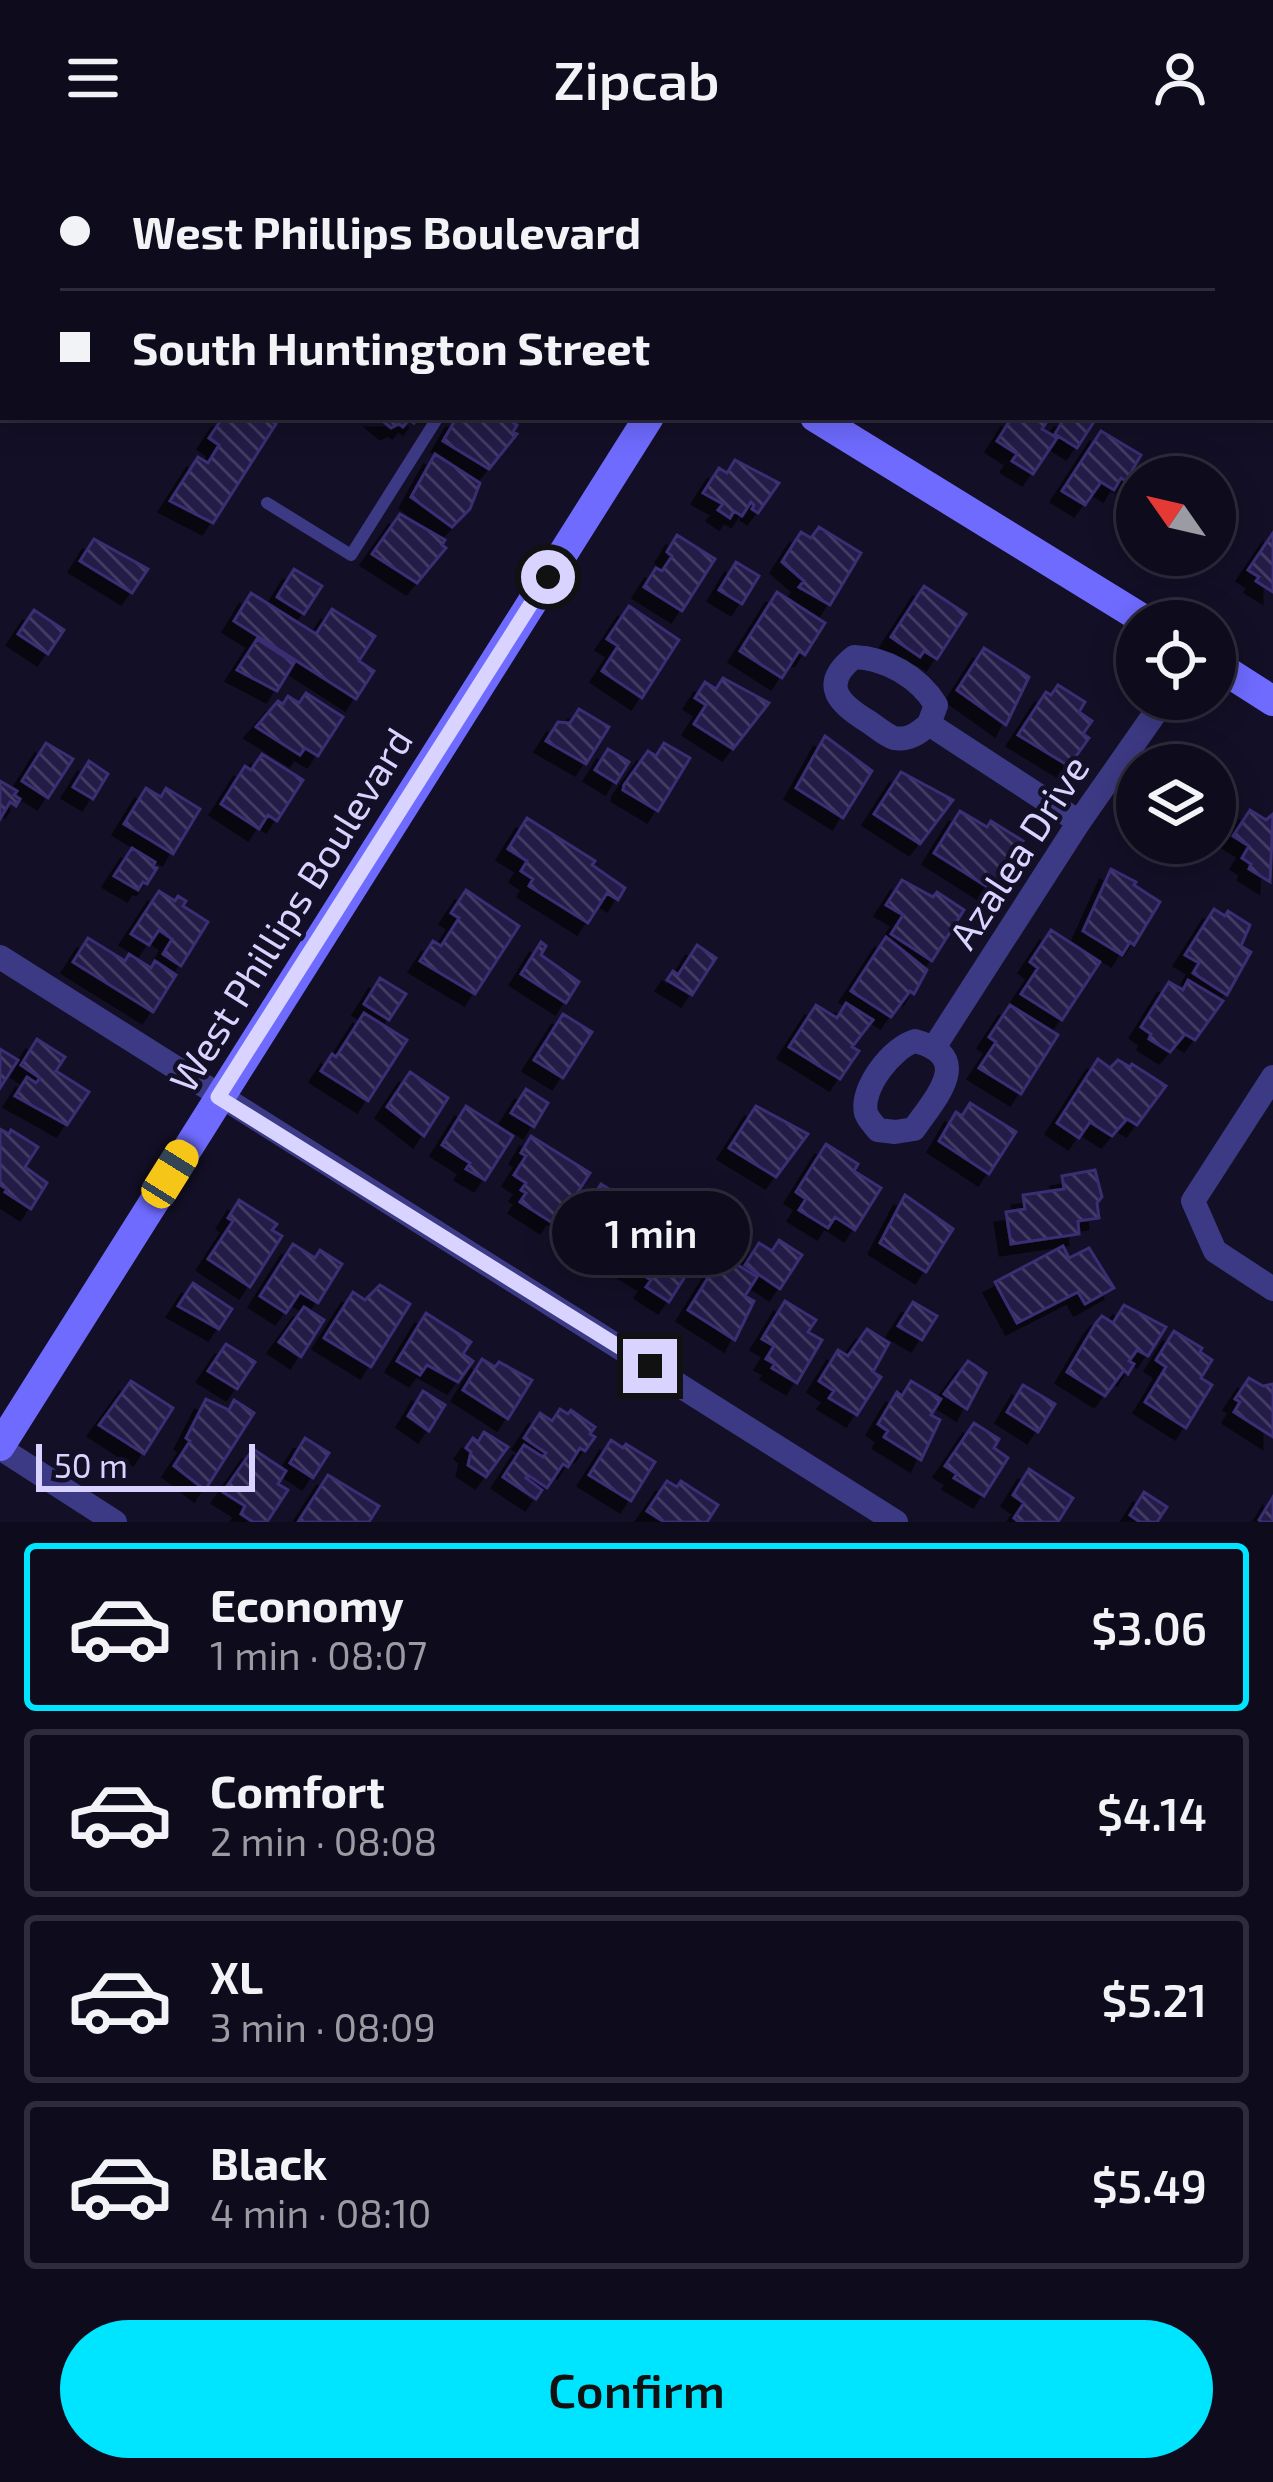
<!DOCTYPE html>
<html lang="en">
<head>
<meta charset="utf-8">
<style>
  :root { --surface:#0e0b1c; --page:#171425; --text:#f1f3f6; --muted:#9b9ba3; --line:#2e2b3b; --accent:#00e5ff }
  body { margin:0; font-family:"Exo 2",sans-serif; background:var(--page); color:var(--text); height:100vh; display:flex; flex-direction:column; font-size:45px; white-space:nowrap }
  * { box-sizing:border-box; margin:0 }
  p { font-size:39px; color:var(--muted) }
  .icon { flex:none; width:66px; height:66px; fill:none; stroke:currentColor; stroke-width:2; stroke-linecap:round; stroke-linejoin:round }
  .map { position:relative; height:1366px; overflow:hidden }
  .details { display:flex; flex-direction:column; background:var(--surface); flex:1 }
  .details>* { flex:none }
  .guide { position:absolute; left:0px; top:0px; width:1275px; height:264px; box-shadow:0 6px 30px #0003,0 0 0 3px var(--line); display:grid; align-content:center; height:264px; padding:0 60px; background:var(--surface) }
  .needle { width:78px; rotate:304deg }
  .buttons { position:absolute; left:1116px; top:300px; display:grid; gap:24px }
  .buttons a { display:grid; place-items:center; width:120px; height:120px; border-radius:50%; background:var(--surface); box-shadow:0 6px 30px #0003,0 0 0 3px var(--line); font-size:60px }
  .scale { position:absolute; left:36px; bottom:30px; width:219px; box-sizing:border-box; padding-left:12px; border:6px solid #d9d4ff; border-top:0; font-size:33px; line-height:42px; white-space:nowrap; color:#d9d4ff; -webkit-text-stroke:9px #130f26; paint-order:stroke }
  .end { position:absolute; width:54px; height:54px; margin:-27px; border:15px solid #d9d4ff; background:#111; box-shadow:0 0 0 6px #111 }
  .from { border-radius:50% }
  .bubble { position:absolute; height:84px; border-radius:42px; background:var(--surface); box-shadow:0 6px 30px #0003,0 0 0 3px var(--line); font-size:39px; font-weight:600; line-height:84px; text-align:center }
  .car { position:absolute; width:36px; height:72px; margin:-36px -18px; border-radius:15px; box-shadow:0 0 9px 3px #0007; background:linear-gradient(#f5c518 24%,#345 0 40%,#f5c518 0 76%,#345 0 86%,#f5c518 0) }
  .guide b { display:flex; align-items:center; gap:42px; height:114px; font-size:45px }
  .guide b+b { border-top:3px solid var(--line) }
  .guide i { width:30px; height:30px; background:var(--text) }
  ul { padding:21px 0 0; list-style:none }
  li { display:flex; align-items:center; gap:36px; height:168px; margin:0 24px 18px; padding:0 36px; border:6px solid var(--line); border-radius:12px }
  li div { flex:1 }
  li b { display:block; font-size:45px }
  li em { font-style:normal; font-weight:600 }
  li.current { border-color:var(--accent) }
  li>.icon { width:108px; height:108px; stroke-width:1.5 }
  .button { display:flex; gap:24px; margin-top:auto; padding:24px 60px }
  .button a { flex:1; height:138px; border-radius:72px; background:var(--accent); color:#111; font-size:48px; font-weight:600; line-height:138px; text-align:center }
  header { display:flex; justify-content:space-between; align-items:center; height:156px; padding:0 60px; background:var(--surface); font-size:54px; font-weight:600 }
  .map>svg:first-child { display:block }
  .building { fill:url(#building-back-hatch); stroke:#3b2d73; stroke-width:3; filter:url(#shadow) }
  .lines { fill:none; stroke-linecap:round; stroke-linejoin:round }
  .lane { stroke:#3d3a85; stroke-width:12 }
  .street { stroke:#3d3a85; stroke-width:24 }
  .secondary { stroke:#6f6bff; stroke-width:30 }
  .route { stroke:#d9d4ff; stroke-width:15 }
  .labels { text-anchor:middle; stroke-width:9; stroke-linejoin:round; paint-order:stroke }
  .street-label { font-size:39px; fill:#d9d4ff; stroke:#130f26 }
</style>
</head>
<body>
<header><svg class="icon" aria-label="menu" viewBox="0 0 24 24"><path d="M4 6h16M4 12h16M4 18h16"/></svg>Zipcab<svg class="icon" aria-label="person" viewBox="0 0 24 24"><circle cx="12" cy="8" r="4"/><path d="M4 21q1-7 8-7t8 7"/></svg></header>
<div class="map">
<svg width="1273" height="1366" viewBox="0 0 1273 1366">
  <defs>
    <pattern id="building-back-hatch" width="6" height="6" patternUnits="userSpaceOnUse" patternTransform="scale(3)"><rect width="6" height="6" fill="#241b47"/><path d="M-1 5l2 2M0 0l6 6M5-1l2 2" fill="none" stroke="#433b63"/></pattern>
    <filter id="shadow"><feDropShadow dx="-11" dy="11" stdDeviation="0" flood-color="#0009"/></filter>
  </defs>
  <rect width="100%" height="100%" fill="#130f26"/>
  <path class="building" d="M0,0H77L75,3Z
    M615,0H678L682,3H613Z
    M0,63L3,65L0,126Z
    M223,261H265L276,268L213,367L170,345L198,301L208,307L219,289L209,282Z
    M378,261H418L414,267L409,263L403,271L399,268L391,272Z
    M457,261H503L517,269L513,276L517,278L489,313L443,285Z
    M1012,261H1050L1042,273L1057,282L1033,318L1012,305L1017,298L997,285Z
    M1065,261H1097L1077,292L1055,278Z
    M1101,275L1141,299L1126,325L1121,322L1114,334L1101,326L1085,349L1062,335Z
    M435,298L480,327L470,353L452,371L411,341Z
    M735,304L779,327L758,357L752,353L754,349L751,346L742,360L734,355L730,362L718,354L723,348L703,337L719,312L727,317Z
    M1215,349L1230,359L1215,383Z
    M400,358L445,384L442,389L446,392L417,427L372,398Z
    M819,371L861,397L830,449L799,431L804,425L782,406L801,376L811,382Z
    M1273,377V436L1256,425L1259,421L1248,414Z
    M677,379L715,403L682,455L644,431L656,412L662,415L672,400L667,396Z
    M94,383L148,413L132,437L80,405Z
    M736,406L759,420L742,448L719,434Z
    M294,413L322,430L304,458L277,441Z
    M924,430L966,458L937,503L924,495L920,501L891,481Z
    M777,436L825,467L805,499L799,495L782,522L740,495Z
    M251,437L316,478L332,453L375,480L359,505L374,515L356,543L234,465Z
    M629,450L679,484L642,542L602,515L618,490L607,483Z
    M34,454L64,474L48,498L18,478Z
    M257,483L294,507L277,535L237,514Z
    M984,492L1029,521L1006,569L957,534Z
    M723,522L769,547L733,593L694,568L706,549L695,542L705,526L716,533Z
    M1058,529L1085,546L1079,556L1092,565L1083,578L1089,582L1069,610L1018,579L1046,536L1051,539Z
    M306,537L343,561L318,600L305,592L300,599L256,571L278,545L283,548L288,540L299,547Z
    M579,553L609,571L586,608L546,585L558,566L570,567Z
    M825,580L872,615L843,662L796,632Z
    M46,587L73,603L48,642L22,625Z
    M664,587L690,602L658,655L623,634L624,629L648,595L656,600Z
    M608,593L629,606L616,627L595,614Z
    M262,598L303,624L277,665L268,659L259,673L221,648L245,610L251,614Z
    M89,605L108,618L93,643L73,631Z
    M901,616L953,644L920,688L874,658Z
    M0,625L17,635L14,639L20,643L16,650L10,646L0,663Z
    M146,632L161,641L166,632L200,653L173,698L124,668Z
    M1250,654L1266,664L1273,658L1270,726L1249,713L1251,708L1242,702L1249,690L1233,680Z
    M960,655L987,671L991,665L1023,685L992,734L934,697Z
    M527,662L595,705L592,709L625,732L618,744L607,737L588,767L529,730L533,723L521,715L527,705L508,693Z
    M132,692L155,706L153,710L157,712L147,728L143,726L138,734L114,720Z
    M1111,713L1136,726L1134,729L1160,746L1134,789L1130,786L1122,799L1083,775Z
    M902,724L933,741L937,736L964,754L932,805L891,778L903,759L886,749Z
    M466,734L519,770L475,838L420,805L433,785L441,790L459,762L451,757Z
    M159,735L175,745L178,740L186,745L183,750L208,766L181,810L163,798L172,783L159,774L149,789L131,778Z
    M1214,753L1225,760L1228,755L1250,769L1241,790L1251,796L1227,839L1193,817L1199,807L1185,799Z
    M1051,774L1100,806L1062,864L1021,838L1038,812L1030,806Z
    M886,781L927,814L914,838L910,835L891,861L851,835Z
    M88,782L125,805L129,798L151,812L155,805L176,819L153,856L73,806Z
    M541,786L546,790L541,799L579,826L566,847L521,818Z
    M697,789L716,802L692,839L667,824L673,815L678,819Z
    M380,822L406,838L389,864L364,848Z
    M1188,824L1223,845L1195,884L1185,878L1170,896L1149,883L1151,878L1141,871L1169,826L1183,834Z
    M846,847L873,864L852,891L859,895L840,923L789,891L816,849L837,862Z
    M1010,849L1058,879L1021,938L979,912L996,886L989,881Z
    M364,857L407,884L368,945L321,915L332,898L336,901Z
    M563,858L592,876L563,922L534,904Z
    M37,883L65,901L56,915L89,936L67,969L15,940L27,921L36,927L40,922L21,909Z
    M0,893L18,904L0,932Z
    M1098,903L1110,912L1118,904L1130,911L1132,908L1166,930L1137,969L1127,963L1112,980L1090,966L1079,982L1057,967Z
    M410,916L448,942L424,980L387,951Z
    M526,933L548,947L534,971L511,957Z
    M970,947L1016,976L989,1018L939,985L956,956L962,960Z
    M466,950L513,980L485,1024L466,1013L470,1007L442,989Z
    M756,950L808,978L776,1021L729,992Z
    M0,973L9,978L11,974L38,991L25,1011L47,1027L31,1053L5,1036L7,1033L0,1029Z
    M531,980L590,1017L563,1059L557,1056L551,1066L520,1046L526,1037L521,1034L526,1027L514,1019L526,1000L521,997Z
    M826,988L858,1008L854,1015L881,1032L855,1074L835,1061L828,1072L799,1054L806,1043L796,1036Z
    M1095,1014L1102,1041L1097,1047L1099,1062L1078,1065L1079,1078L1011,1088L1006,1056L1025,1053L1023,1039L1064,1033L1062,1020Z
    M601,1028L651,1060L628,1096L618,1089L608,1106L587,1093L590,1088L570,1074Z
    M905,1039L953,1073L926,1116L880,1087Z
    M239,1044L277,1068L272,1074L282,1080L250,1131L208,1103L233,1065L228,1062Z
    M701,1047L733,1070L718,1094L696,1080L700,1073L689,1066Z
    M648,1079L693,1108L669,1146L646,1131L651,1124L628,1110Z
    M779,1084L802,1099L780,1133L745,1109L759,1087L772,1095Z
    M293,1088L315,1102L320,1094L342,1108L318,1147L300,1136L286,1157L260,1140Z
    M1063,1090L1069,1102L1089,1092L1114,1132L1085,1148L1078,1136L1017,1167L995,1126Z
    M722,1099L757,1121L745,1140L754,1145L735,1184L688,1154Z
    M193,1127L232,1153L219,1173L178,1150Z
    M380,1129L410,1148L371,1211L324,1182L353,1136L365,1144Z
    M785,1145L816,1164L808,1176L822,1184L797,1227L772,1212L775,1208L766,1203L774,1190L762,1183Z
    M913,1146L937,1160L922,1184L898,1170Z
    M1124,1149L1166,1171L1148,1200L1137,1194L1129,1205L1134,1208L1128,1218L1124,1214L1105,1240L1067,1216L1096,1167L1102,1160L1113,1167Z
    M304,1151L324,1164L301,1201L279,1186Z
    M426,1157L471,1186L463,1198L473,1205L458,1226L427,1209L420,1219L397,1205Z
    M867,1173L889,1187L873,1216L881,1221L857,1259L829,1242L834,1235L819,1225L838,1194L848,1200Z
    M1174,1175L1202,1192L1200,1196L1212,1204L1201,1222L1212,1229L1186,1272L1145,1246L1166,1211L1156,1204Z
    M226,1188L255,1206L237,1233L208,1215Z
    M482,1203L495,1211L499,1206L532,1224L508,1263L463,1234Z
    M968,1205L986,1217L967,1253L944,1238Z
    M1249,1222L1263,1230L1273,1228V1281L1234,1256L1240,1246L1235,1243Z
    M131,1225L173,1252L144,1298L99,1269Z
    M911,1225L941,1243L931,1259L940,1264L921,1304L884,1281L888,1275L878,1268L897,1236L902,1240Z
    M1023,1229L1055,1248L1038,1276L1007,1256Z
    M423,1235L445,1249L429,1275L408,1260Z
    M206,1243L229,1254L234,1244L254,1257L205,1334L174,1310L190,1285L186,1282Z
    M560,1253L568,1258L571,1254L595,1271L590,1278L595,1281L585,1295L580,1292L568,1311L563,1308L547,1332L528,1319L526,1322L542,1334L536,1343L503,1321L524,1289L543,1301L546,1297L524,1282L540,1257L552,1265Z
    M974,1267L999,1283L994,1292L1008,1302L984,1340L954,1322L957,1318L945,1310Z
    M484,1276L508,1291L486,1321L468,1309L471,1296L466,1292L473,1282L478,1286Z
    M305,1282L329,1297L313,1322L290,1307Z
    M611,1284L623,1292L626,1288L655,1306L631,1345L589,1319Z
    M253,1293L286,1315L278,1328L288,1334L267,1366H253L241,1358L245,1350L223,1336Z
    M1029,1313L1073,1342L1058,1366H1019L1014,1362L1024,1347L1013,1339Z
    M328,1319L379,1350L369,1366H298Z
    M667,1325L677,1331L681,1325L718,1349L707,1366H664L647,1355Z
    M1144,1336L1167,1351L1157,1366H1140L1130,1359Z
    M1273,1341V1366H1262L1259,1364Z"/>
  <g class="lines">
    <path class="lane" d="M100,3L102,0
      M0,160L3,155
      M267,347L351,399L438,261"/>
    <path class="street" d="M929,568C920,576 909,585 894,582C887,580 876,571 869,566C839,548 819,529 854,501C886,502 919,521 936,549L929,568L1079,666
      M0,801L896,1366
      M915,885C975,901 936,941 914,973L895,976L878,974C874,969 868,963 866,957C860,932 893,891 915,885Z
      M935,890L1079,666L1165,543
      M1273,921L1193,1045L1215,1095L1273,1133
      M0,1292L115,1366"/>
    <path class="secondary" d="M406,0L410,3
      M813,3L815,0
      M815,261L1146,465
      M1215,508L1273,545
      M0,1290L649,261"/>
  </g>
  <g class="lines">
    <path class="route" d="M548,421L218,941L650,1210"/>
  </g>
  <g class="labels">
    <g class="street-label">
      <text transform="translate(1019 696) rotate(-57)" y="14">Azalea Drive</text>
      <text transform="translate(291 754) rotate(-58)" y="14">West Phillips Boulevard</text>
    </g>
  </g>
</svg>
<div class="buttons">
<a><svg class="needle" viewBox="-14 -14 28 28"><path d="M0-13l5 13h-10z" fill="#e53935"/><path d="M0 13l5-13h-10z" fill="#9b9ba3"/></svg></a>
<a><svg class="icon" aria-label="locate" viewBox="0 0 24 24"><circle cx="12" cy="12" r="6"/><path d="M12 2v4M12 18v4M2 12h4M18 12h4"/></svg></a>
<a><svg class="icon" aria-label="layers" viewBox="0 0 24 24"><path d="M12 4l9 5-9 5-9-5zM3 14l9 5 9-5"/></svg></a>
</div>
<div class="scale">50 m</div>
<i class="end from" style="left:548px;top:421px"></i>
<i class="end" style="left:650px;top:1210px"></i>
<div class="bubble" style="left:552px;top:1035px;width:198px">1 min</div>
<i class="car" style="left:170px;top:1018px;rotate:32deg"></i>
<div class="guide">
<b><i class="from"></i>West Phillips Boulevard</b>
<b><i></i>South Huntington Street</b>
</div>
</div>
<section class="details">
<ul>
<li class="current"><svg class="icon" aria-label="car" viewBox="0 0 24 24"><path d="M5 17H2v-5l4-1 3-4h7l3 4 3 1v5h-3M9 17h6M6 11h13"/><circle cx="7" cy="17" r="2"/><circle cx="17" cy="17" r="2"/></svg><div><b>Economy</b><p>1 min · 08:07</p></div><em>$3.06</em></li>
<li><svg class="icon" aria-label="car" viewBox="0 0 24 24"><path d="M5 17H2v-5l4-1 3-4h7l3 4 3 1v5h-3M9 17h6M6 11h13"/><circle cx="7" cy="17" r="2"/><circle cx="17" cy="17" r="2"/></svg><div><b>Comfort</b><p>2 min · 08:08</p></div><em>$4.14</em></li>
<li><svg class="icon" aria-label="car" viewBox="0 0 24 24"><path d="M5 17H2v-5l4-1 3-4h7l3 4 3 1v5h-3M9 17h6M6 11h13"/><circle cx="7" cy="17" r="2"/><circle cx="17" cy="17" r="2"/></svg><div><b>XL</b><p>3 min · 08:09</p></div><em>$5.21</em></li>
<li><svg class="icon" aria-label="car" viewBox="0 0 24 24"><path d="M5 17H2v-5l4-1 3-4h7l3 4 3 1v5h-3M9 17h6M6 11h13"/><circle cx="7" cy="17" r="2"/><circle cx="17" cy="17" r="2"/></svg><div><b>Black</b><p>4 min · 08:10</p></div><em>$5.49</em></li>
</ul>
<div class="button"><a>Confirm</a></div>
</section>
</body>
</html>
